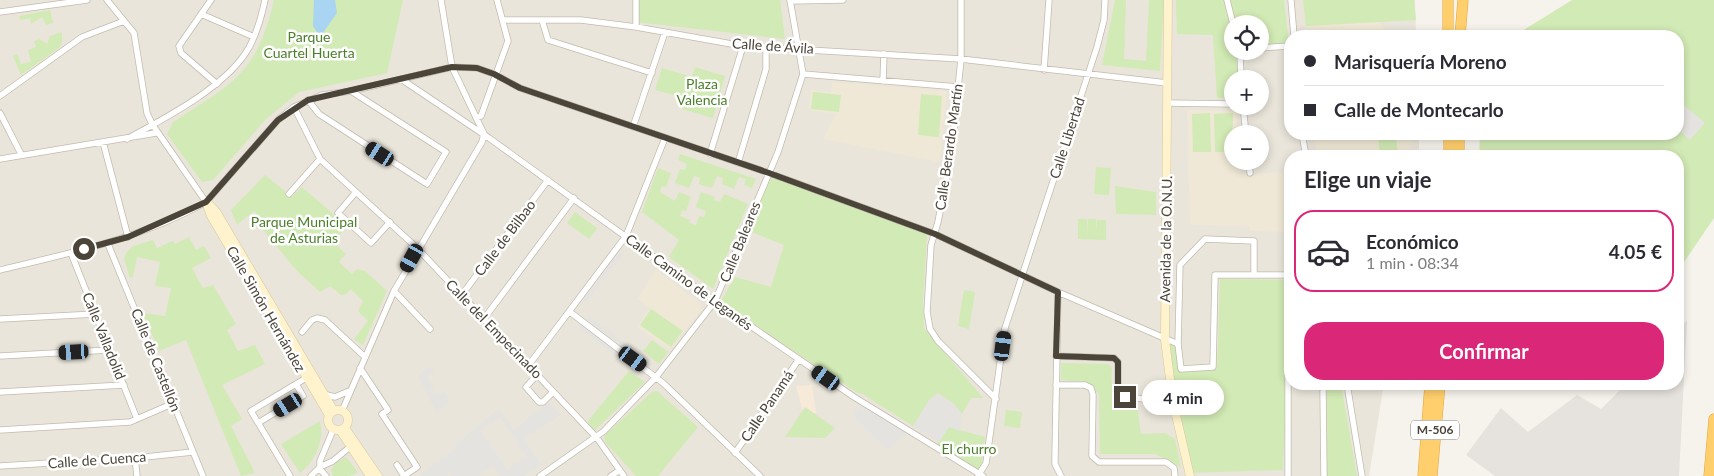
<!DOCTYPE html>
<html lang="es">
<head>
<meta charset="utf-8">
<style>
  :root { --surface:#fff; --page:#f7f7f7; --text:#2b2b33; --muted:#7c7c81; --line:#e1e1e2; --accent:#db2777 }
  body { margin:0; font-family:Lato,sans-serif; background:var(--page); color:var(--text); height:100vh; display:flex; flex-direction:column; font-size:19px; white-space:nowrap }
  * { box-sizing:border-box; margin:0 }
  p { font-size:16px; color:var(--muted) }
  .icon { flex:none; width:28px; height:28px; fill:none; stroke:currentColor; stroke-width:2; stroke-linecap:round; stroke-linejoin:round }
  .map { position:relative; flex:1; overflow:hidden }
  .side { position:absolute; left:1284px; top:150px; width:400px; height:240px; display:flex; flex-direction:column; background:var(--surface); border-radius:20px; box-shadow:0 2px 8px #0003 }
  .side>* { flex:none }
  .top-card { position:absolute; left:1284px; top:30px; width:400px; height:110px; border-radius:20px; box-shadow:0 2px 8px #0003; display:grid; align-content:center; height:110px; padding:0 20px; background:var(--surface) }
  .controls { position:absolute; left:1224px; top:15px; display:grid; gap:10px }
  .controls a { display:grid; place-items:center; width:45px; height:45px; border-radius:50%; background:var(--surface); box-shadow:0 2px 8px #0003; font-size:25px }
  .end { position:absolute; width:22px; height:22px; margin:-11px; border:6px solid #4b4439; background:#fff; box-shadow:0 0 0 2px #fff }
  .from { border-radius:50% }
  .bubble { position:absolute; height:35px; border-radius:18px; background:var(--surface); box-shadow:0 2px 8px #0003; font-size:16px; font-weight:700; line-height:35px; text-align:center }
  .car { position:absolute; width:15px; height:30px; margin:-15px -8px; border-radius:6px; box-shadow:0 0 4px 1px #0007; background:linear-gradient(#222 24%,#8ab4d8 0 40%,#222 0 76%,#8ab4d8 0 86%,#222 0) }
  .top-card b { display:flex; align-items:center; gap:18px; height:48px; font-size:19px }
  .top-card b+b { border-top:1px solid var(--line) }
  .top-card i { width:12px; height:12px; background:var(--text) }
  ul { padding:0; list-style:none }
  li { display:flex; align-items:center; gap:15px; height:82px; margin:0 10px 8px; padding:0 10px; border:2px solid var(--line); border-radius:20px }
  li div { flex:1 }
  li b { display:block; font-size:19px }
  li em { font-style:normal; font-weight:700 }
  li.selected { border-color:var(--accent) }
  li>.icon { width:45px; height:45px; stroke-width:1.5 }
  h2 { padding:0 20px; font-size:22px; line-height:60px }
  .action { display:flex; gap:10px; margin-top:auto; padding:10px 20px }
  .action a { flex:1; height:58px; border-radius:20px; background:var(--accent); color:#fff; font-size:20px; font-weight:700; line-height:58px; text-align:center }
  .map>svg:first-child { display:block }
  .residential { fill:#eae5da; fill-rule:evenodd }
  .commercial { fill:#f7ead8 }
  .industrial { fill:#e6e2dd }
  .education { fill:#efe8d6 }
  .green { fill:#d2eab5 }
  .parking { fill:#e5e3e0; fill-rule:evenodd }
  .water { fill:#a9d4f2 }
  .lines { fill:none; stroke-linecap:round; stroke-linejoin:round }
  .street-casing { stroke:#c2bbae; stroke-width:7 }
  .secondary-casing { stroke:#d6c79b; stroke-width:9 }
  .highway-casing { stroke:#e0a43c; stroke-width:11 }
  .street { stroke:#fff; stroke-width:5.5 }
  .secondary { stroke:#fff3cd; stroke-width:8 }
  .highway { stroke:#ffcf6e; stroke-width:10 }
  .route { stroke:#4b4439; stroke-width:6 }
  .labels { text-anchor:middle; stroke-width:5; stroke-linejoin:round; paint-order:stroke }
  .shield { fill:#fff; stroke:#817c74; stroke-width:1 }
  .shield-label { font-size:12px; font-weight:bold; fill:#4b4439 }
  .park-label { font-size:14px; fill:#4a7f2a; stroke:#fff }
  .street-label { font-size:14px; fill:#4b4439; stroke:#fff }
</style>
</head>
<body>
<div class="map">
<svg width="1714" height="476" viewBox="0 0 1714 476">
  <rect width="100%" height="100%" fill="#f6f3ec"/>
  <path class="residential" d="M0,0H1415L1416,36H1290V134H1419V156H1290V384H1384L1369,476H0ZM1232,24H1260V51H1232ZM1232,79H1260V106H1232ZM1232,134H1260V161H1232Z"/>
  <path class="commercial" d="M812,385L816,413L804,416L796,386Z"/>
  <path class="industrial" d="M1687,320L1679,476H1495L1466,455L1501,408L1528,432L1577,395L1601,409L1626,384H1678V330Z"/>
  <path class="education" d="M1378,20L1390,36H1307L1306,26Z
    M832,82L947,91L940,162L823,139L836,114L809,110L811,90L831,93Z
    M1187,110L1236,111L1238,134H1232V161H1239L1241,175L1286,172L1290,232L1250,231L1249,226L1190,225Z
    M1314,134H1412L1410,156H1317Z
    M656,270L700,303L701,310L670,350L637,327L650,308L637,299Z"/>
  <path class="green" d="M274,0H403L387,73L299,92L265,120L213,180L202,182L167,134L173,122C233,83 257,74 274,0Z
    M638,0H780L785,39L635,22Z
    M1115,0H1126L1124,59L1146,61L1149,0H1164L1160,71L1102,65Z
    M1176,0H1284L1289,44L1260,46V24H1232V51H1236L1238,79H1232V98H1217L1213,35L1177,34Z
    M1303,0H1414L1416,20L1306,26Z
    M1572,0H1714V218L1678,271V156H1479L1480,134H1678V36H1514Z
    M50,10L53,23L46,25L42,17L31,24L30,18L20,20L19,16Z
    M62,32V42L59,48L21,75L13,56L17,54L21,64L31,62L28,50L36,47L34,41L40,39L47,44L50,36Z
    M695,67L725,76L713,118L682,109L685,98L655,90L662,68L692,77Z
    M813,92L841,95L839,112L811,109Z
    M921,94L942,96L939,137L918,135Z
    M1210,113L1211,152H1193L1192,114Z
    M1233,113L1232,152H1215L1214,114Z
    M1396,136L1398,156H1380L1378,137Z
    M680,154L756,179L752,188L744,185L746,179L739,177L734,189L722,184L723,178L717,176L712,188L699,184L700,178L694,176L689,188L675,183L680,169L685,170L687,164L678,160Z
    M1096,167L1111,168L1109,195L1094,194Z
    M658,168L671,173L666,187L662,186L660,192L675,201L679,192L691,197L686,211L682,210L680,216L690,220L689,223L696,225L699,216L704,217L706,211L696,207L701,192L715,197L714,200L720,202L724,194L748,204L713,289L669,257L679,240L642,212Z
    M265,175L292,197L302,187L332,213L345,229L333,242L346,254L339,262L352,274L357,269L365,271L387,291L363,345L354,339L368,321L358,311L363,301L351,289L346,294L341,295L330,286L320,292L297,271L260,226L259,217L254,211L237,225L231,210Z
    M770,178L788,180L927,235L923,299L924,328L983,398H971L962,414L954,404L938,393L913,426L864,395L856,392L720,302L735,277L771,287L784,245L751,232L755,211Z
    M1115,186L1156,192V215L1116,214Z
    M575,212L597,228L589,239L567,223Z
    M1078,219H1087V238L1088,219H1096V232L1097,220H1106V240L1078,239Z
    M189,237L196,250L204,246L211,258L192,268L203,288L213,285L236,324L227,330L238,351L255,345L265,364L222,385L242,419L231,426L255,473L241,476L186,340L159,351L143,313L165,316L171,288L155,286L160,262L137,257L133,277L130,278L124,259L126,253L133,246L153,240L157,248L173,241L175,244Z
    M1220,279L1290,280L1283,470L1189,473L1165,340L1176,346L1180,370L1217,369Z
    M964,290L975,292L969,329L958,326Z
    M651,309L683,331L671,347L640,325Z
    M652,340L668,352L659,364L643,351Z
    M1061,363L1108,364L1112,368C1111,380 1111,392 1119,401H1134L1137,404L1141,434L1165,433L1175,439L1181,467L1155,454H1100L1099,395L1087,382L1061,380Z
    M629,371L645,382L592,433L588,421Z
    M1327,384H1341L1357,476H1327Z
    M657,391L698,427L658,476H636L606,443L604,436L652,392Z
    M805,407L835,428L825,438L785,437Z
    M1006,410L1022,412L1020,428L1004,426Z
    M320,421C325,440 315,462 300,473L281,444Z
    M949,427L985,437L980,474L936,445Z
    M346,457L358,472L350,476H333L331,470L336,463Z"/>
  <path class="parking" d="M1678,100L1705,123L1690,140L1678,129Z
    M620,251L624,254L586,303L583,300Z
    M588,315L649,361L647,364L586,319Z
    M581,324L642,370L639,373L578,328Z
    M429,366L434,371L428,377L437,396L443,391L452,400L437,413L418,376Z
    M938,393L954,404L962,414L960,431L949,427L939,442L913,426L929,400Z
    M548,401L561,415L524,439L542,465L524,476H500L493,465L478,476H452L450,473L446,476H422L421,474L455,449L454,445L499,409L514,430ZM500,417L526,456L507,469L481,431Z
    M863,403L910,431L887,451L852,416Z"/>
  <path class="water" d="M314,0H335L337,13L320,37L313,26Z"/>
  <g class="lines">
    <g class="street-casing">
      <path id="street" d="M107,0L134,33L147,113L152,124L206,202
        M211,0L179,46L181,53L217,84
        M441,0L452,67L484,134
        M636,0V27
        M961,0V59L952,149L938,222L931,245L927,312L930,329L938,341L996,399
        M1227,0L1233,24
        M1291,0L1294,36
        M790,1L843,0
        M0,12L87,0
        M201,14L254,37
        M503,20H581L636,27L743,46L961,59L1167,83
        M542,20L548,40L652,73
        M1260,48L1290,46
        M1240,51L1241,79
        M1044,70L1049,0
        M803,74L958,87
        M401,79L489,138L723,307L854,397L983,476
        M883,81L884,54
        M0,96L82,37L124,21
        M308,100L319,114L427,184L446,152L351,91
        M1167,103L1232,104
        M1243,106L1246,134
        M294,107L320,159L417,248L597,438L624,476
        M0,113L21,154
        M476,118L481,116L508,41L497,0
        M633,127L665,32
        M1302,134L1306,156
        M127,139C165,118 220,90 245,54C256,38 261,19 265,0
        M103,142L128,237
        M710,154L743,46
        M0,159L156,133
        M1249,161L1250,173
        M738,163L766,69V47
        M356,192L338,213L371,243L390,222
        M289,194L320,159
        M108,244L203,476
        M71,253L137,419
        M0,270C71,253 142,238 206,202L278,120L294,107L322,95L351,91L452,67L477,68L494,74L520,88L769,173L935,234L1058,292L1178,344
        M1254,275V241L1205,239L1180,265L1178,344L1181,369L1213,367L1215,275H1288V476
        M394,291L430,329
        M1058,292L1055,457V464L1061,476
        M461,296L548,180
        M570,312L663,383L760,476
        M0,319L96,314
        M483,320L574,198
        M302,332L312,320L317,318L325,320L365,357
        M0,356L110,350
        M1056,356L1114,358L1118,362V391L1125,397L1173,402
        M528,366L626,236L665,138
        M360,368L388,410L382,414L417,467L404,476L397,465
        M537,375L526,387L539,402H543L553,392
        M1318,384L1323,389L1324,476
        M1347,384L1362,476
        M1056,385H1085L1091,388L1093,395L1092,456L1099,462H1166L1174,468L1175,476
        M0,392L124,385
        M323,394L335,397L349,391
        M342,411L394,291L482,142L484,134
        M258,423L303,396L296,384
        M0,430L130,422L174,403
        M735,453L799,359
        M135,458L137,476
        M0,466L135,458L193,452
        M320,467L333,461L351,446
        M319,468L326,476
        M290,476L251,411L306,378
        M311,476L320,467V461L333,430
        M540,476L604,431L656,377L715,301L778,152L803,74L790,0
        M611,476L620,470
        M978,476L986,463L1005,328L1097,47L1104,20L1105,0"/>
    </g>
    <g class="secondary-casing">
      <path id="secondary" d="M1168,0L1165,340L1173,402L1190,476
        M206,202L211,216L329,415
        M208,203L217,213L334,411
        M328 420a10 10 0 1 1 20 0a10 10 0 1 1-20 0Z
        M345,428L378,476
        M340,430L370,476"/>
    </g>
    <g class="highway-casing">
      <path id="highway" d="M1448,0V36
        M1460,36L1463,0
        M1449,134V156
        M1459,134V156
        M1423,476L1430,384
        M1432,476L1440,384
        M1709,476L1714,419"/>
    </g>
    <use href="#street" class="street"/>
    <use href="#secondary" class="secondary"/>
    <use href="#highway" class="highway"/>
  </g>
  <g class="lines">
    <path class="route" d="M84,249L128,237L206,202L278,120L308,100L452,67L477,68L494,74L520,88L769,173L935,234L1058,292L1056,356L1114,358L1118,362V392L1125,397"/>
  </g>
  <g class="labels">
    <rect class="shield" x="1411" y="420.5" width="48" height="19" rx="4"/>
    <g class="shield-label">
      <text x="1435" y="434">M-506</text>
    </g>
    <g class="park-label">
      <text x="309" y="42">Parque<tspan x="309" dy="16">Cuartel Huerta</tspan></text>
      <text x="702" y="89">Plaza<tspan x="702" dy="16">Valencia</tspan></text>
      <text x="304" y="227">Parque Municipal<tspan x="304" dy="16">de Asturias</tspan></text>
      <text x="969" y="454">El churro</text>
    </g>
    <g class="street-label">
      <text transform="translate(773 46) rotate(4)" y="5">Calle de Ávila</text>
      <text transform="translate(1067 138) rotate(-72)" y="5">Calle Libertad</text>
      <text transform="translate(949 147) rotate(-82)" y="5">Calle Berardo Martín</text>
      <text transform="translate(505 238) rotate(-53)" y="5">Calle de Bilbao</text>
      <text transform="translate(1166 239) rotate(-89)" y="5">Avenida de la O.N.U.</text>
      <text transform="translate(740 242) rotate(-68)" y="5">Calle Baleares</text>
      <text transform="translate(689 282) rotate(36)" y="5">Calle Camino de Leganés</text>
      <text transform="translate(266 309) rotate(60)" y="5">Calle Simón Hernández</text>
      <text transform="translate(494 329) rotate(46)" y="5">Calle del Empecinado</text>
      <text transform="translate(104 336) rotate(68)" y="5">Calle Valladolid</text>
      <text transform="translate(156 360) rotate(68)" y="5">Calle de Castellón</text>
      <text transform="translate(767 406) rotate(-56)" y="5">Calle Panamá</text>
      <text transform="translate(97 460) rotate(-4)" y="5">Calle de Cuenca</text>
    </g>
  </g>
</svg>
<div class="controls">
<a><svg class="icon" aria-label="locate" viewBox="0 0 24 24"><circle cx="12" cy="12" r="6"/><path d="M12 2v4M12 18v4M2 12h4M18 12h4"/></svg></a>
<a>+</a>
<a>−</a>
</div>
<i class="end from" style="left:84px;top:249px"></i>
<i class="end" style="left:1125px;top:397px"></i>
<div class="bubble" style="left:1142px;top:380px;width:82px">4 min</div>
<i class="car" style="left:380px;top:154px;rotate:303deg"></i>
<i class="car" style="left:412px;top:258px;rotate:209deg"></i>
<i class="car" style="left:1003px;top:346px;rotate:7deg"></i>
<i class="car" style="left:74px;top:352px;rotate:267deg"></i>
<i class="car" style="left:633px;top:359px;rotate:126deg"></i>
<i class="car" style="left:826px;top:378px;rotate:305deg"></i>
<i class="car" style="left:288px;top:405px;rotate:239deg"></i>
<div class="top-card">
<b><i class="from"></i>Marisquería Moreno</b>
<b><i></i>Calle de Montecarlo</b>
</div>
<section class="side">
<h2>Elige un viaje</h2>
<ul>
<li class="selected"><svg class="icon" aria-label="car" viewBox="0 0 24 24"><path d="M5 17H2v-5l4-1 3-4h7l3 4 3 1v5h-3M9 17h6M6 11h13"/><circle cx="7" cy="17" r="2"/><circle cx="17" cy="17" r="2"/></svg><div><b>Económico</b><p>1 min · 08:34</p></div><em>4.05 €</em></li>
</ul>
<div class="action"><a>Confirmar</a></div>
</section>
</div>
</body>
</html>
